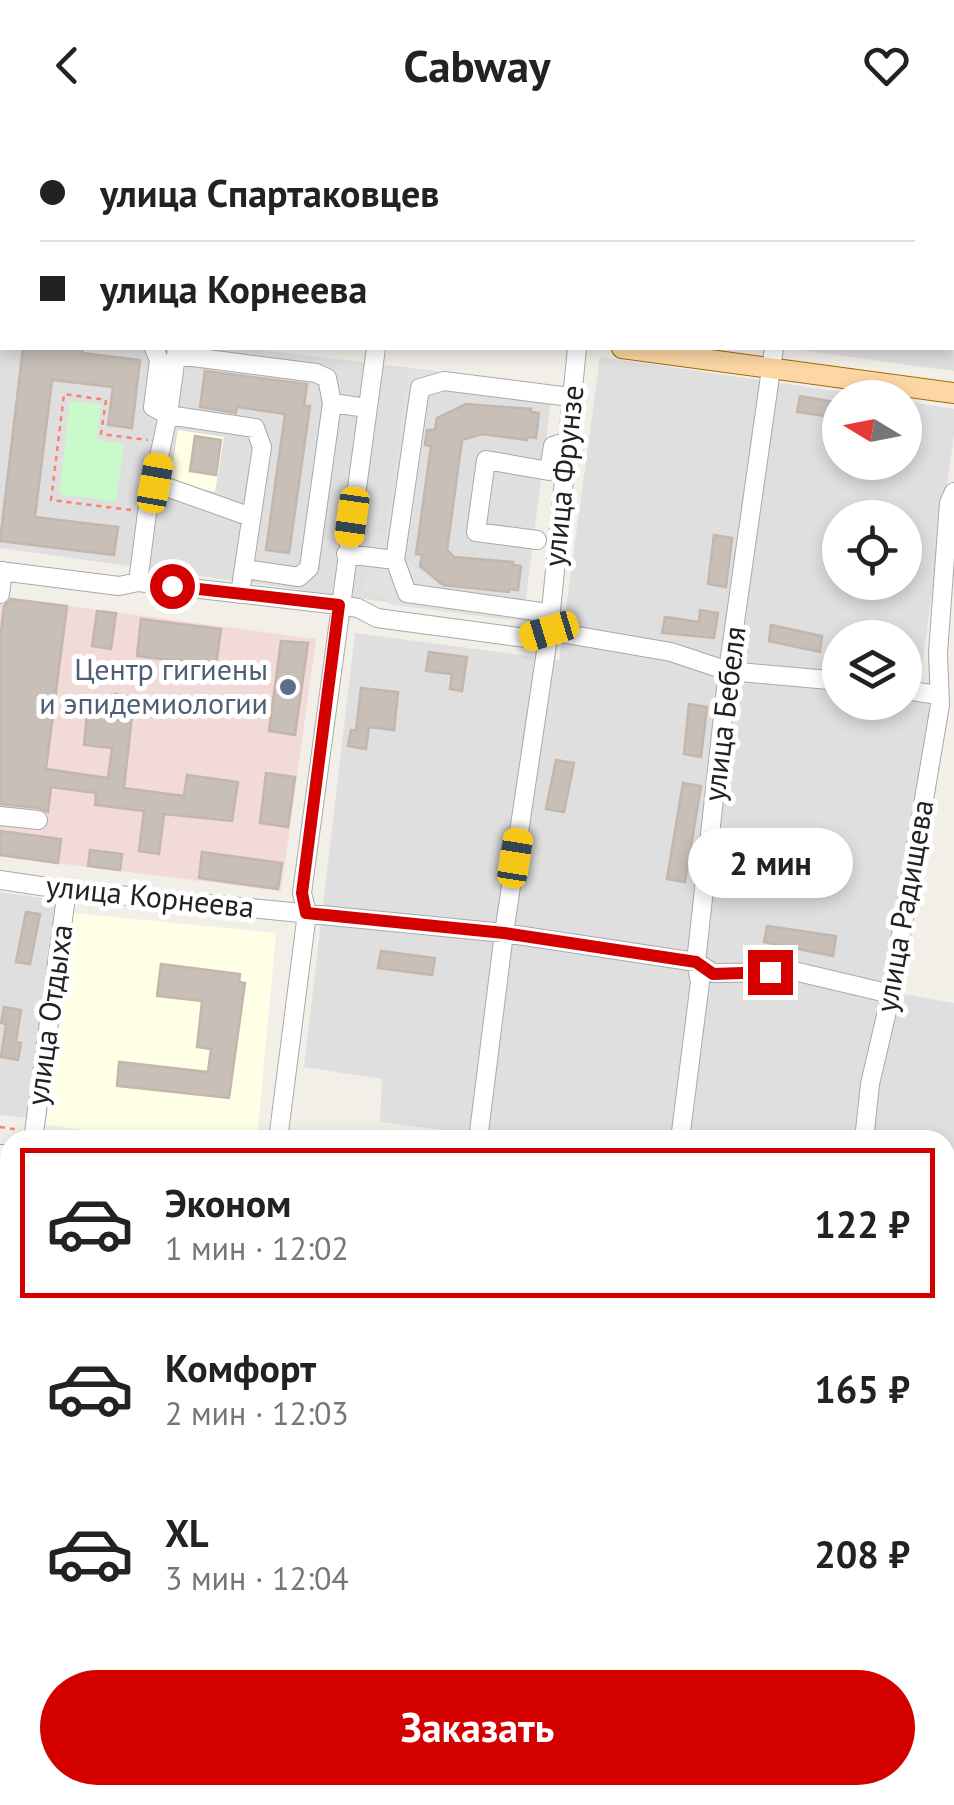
<!DOCTYPE html>
<html lang="ru">
<head>
<meta charset="utf-8">
<style>
  :root { --surface:#fff; --page:#f2f2f2; --text:#222; --muted:#767676; --line:#e0e0e0; --accent:#d40000 }
  body { margin:0; font-family:"PT Sans",sans-serif; background:var(--page); color:var(--text); height:100vh; display:flex; flex-direction:column; font-size:38px; white-space:nowrap }
  * { box-sizing:border-box; margin:0 }
  p { font-size:32px; color:var(--muted) }
  .icon { flex:none; width:55px; height:55px; fill:none; stroke:currentColor; stroke-width:2; stroke-linecap:round; stroke-linejoin:round }
  .map { position:relative; flex:1; overflow:hidden }
  .details { position:absolute; left:0px; top:1000px; width:955px; height:675px; display:flex; flex-direction:column; background:var(--surface); border-radius:30px 30px 0 0; box-shadow:0 5px 15px #0003 }
  .details>* { flex:none }
  .guide { position:absolute; left:0px; top:0px; width:955px; height:220px; box-shadow:0 5px 15px #0003; display:grid; align-content:center; height:220px; padding:0 40px; background:var(--surface) }
  .needle { width:65px; rotate:280deg }
  .fabs { position:absolute; left:822px; top:250px; display:grid; gap:20px }
  .fabs a { display:grid; place-items:center; width:100px; height:100px; border-radius:50%; background:var(--surface); box-shadow:0 5px 15px #0003; font-size:50px }
  .end { position:absolute; width:45px; height:45px; margin:-22px; border:12px solid #d40000; background:#fff; box-shadow:0 0 0 5px #fff }
  .from { border-radius:50% }
  .bubble { position:absolute; height:70px; border-radius:35px; background:var(--surface); box-shadow:0 5px 15px #0003; font-size:32px; font-weight:700; line-height:70px; text-align:center }
  .car { position:absolute; width:30px; height:60px; margin:-30px -15px; border-radius:12px; box-shadow:0 0 8px 2px #0007; background:linear-gradient(#f5c518 24%,#345 0 40%,#f5c518 0 76%,#345 0 86%,#f5c518 0) }
  .guide b { display:flex; align-items:center; gap:35px; height:95px; font-size:38px }
  .guide b+b { border-top:2px solid var(--line) }
  .guide i { width:25px; height:25px; background:var(--text) }
  ul { padding:18px 0 0; list-style:none }
  li { display:flex; align-items:center; gap:30px; height:150px; margin:0 20px 15px; padding:0 20px; border:5px solid transparent; border-radius:0px }
  li div { flex:1 }
  li b { display:block; font-size:38px }
  li em { font-style:normal; font-weight:700 }
  li.active { border-color:var(--accent) }
  li>.icon { width:90px; height:90px; stroke-width:1.5 }
  .button { display:flex; gap:20px; margin-top:auto; padding:20px 40px }
  .button a { flex:1; height:115px; border-radius:60px; background:var(--accent); color:#fff; font-size:40px; font-weight:700; line-height:115px; text-align:center }
  header { display:flex; justify-content:space-between; align-items:center; height:130px; padding:0 40px; background:var(--surface); font-size:45px; font-weight:700 }
  .map>svg:first-child { display:block }
  .residential { fill:#e0dfdf; fill-rule:evenodd }
  .commercial { fill:#f2dad9 }
  .education { fill:#ffffe5 }
  .military { fill:url(#military-furrows) }
  .park { fill:#c8facc }
  .parking { fill:#e2e2e2 }
  .building { fill:#c7bfb8; stroke:#c4b6ab; stroke-width:2.5 }
  .lines { fill:none; stroke-linecap:round; stroke-linejoin:round }
  .minor-casing { stroke:#a9a9a9; stroke-width:20 }
  .major-casing { stroke:#a06b00; stroke-width:22 }
  .path { stroke:#fa8072; stroke-width:2.5; stroke-dasharray:5 5; stroke-linecap:butt }
  .minor { stroke:#fff; stroke-width:18 }
  .major { stroke:#fcd6a4; stroke-width:20 }
  .route { stroke:#d40000; stroke-width:12 }
  .service-dot { fill:#5c6f8a; stroke:#fff; stroke-width:4 }
  .labels { text-anchor:middle; stroke-width:10; stroke-linejoin:round; paint-order:stroke }
  .street-label { font-size:30px; fill:#222; stroke:#fff }
  .service-label { font-size:30px; fill:#4e5e75; stroke:#fff; text-anchor:end }
</style>
</head>
<body>
<header><svg class="icon" aria-label="back" viewBox="0 0 24 24"><path d="M15 5l-7 7 7 7"/></svg>Cabway<svg class="icon" aria-label="heart" viewBox="0 0 24 24"><path d="M12 20l-8-8c-3-5 5-10 8-4 3-6 11-1 8 4z"/></svg></header>
<div class="map">
<svg width="954" height="1675" viewBox="0 0 954 1675">
  <defs>
    <pattern id="military-furrows" width="10" height="10" patternUnits="userSpaceOnUse" patternTransform="scale(2.5)"><rect width="10" height="10" fill="#f3e3dd"/><path d="M-1 1l2-2M0 10L10 0M9 11l2-2" fill="none" stroke="#d0c2bd"/></pattern>
  </defs>
  <rect width="100%" height="100%" fill="#f2efe9"/>
  <path class="residential" d="M219,0H848L850,2H218Z
    M953,140L954,241L786,218H952Z
    M0,188L2,218H243L553,255L523,491L0,418Z
    M600,227L879,267L840,268V332H905V271L954,279V304L917,572L932,575L887,861L954,873V1105L945,1104V1010H521L380,992L382,949L304,937L355,503L559,530ZM840,388H905V452H840ZM840,508H905V572H840Z
    M0,762L56,770L27,988L0,985Z
    M945,1269L954,1270V1675H604L605,1665H945Z"/>
  <path class="commercial" d="M0,467L316,509L281,761L0,726Z"/>
  <path class="education" d="M178,300L224,307L215,362L170,351Z
    M73,783L276,803L257,1010H163L46,995Z
    M5,1391H10V1631L0,1629V1427Z"/>
  <path class="military" d="M205,1665H395L393,1675H280Z"/>
  <path class="park" d="M70,271L101,275L97,310L124,314L116,372L59,364Z"/>
  <path class="parking" d="M409,239L433,242L407,429L440,460L538,472L534,493L388,474L385,465L364,462L371,403L386,404Z"/>
  <path class="building" d="M23,218H83L82,223L140,230L132,298L108,295L113,257L52,250L35,387L118,397L114,425L0,411Z
    M205,241L307,254L304,276H310L289,423L266,420L285,284L237,277L236,283L200,277Z
    M800,266L840,273V288L797,282Z
    M466,274L531,279V282L539,283L536,308L528,307L527,310L482,304L462,310L447,420L454,427L513,432V435L521,436L518,460L509,459V462L443,455L420,436L422,425L416,424L431,316L425,315L427,300H435L437,288Z
    M195,306L221,310L216,345L190,341Z
    M714,405L732,408L726,457L708,454Z
    M11,469L67,476L46,639L108,648L112,618L84,615L88,574L114,576L115,564L134,567L124,658L184,666L187,645L238,652L232,691L164,684L159,724L139,721L144,681L95,675L96,663L51,657L48,682L39,678L0,674V510L4,476Z
    M700,480L718,483L714,508L662,503L665,487L699,492Z
    M97,481L116,483L111,519L92,516Z
    M141,489L221,499L216,536L137,526Z
    M771,495L822,506L820,522L769,511Z
    M281,511L308,513L295,605L269,601Z
    M429,522L467,527L462,561L450,559L452,544L426,541Z
    M361,558L398,562L394,600L369,597L366,619L348,616L351,600L356,601Z
    M689,574L707,577L701,627L684,624Z
    M556,630L574,633L564,682L546,679Z
    M266,643L295,647L288,697L260,693Z
    M683,653L701,656L685,752L667,749Z
    M0,701L61,709L58,733L0,725Z
    M90,720L122,724L120,740L88,736Z
    M202,722L282,733L278,759L199,748Z
    M26,782L40,784L30,834L16,832Z
    M767,796L836,806L833,826L764,812Z
    M381,821L435,828L432,845L378,838Z
    M161,834L240,844L239,852L245,853L229,968L117,956L119,932L208,942L211,919L197,917L202,871L157,866Z
    M4,877L21,880L16,912L21,913L18,930L1,927L6,894L1,893Z
    M483,1665H560L558,1675H482Z"/>
  <g class="lines">
    <g class="minor-casing">
      <path id="minor" d="M864,0L866,2
        M201,2L202,0
        M403,2L404,0
        M604,2V0
        M799,2V0
        M952,120L954,122
        M0,183L2,184
        M154,218L159,230L153,277L168,285L255,298L262,317L240,464
        M177,225L316,243L327,248L332,273L367,278
        M155,353L251,387
        M537,410L476,402L486,330L549,341L553,316L570,310
        M346,424L395,430L420,258L444,251L570,267
        M395,430L407,463L549,483
        M244,439L299,447L309,438L332,273
        M0,441L119,456L138,452L339,475L358,478L377,488L526,508L549,501L671,522L728,541L840,551
        M138,452L147,383L168,285L177,218
        M0,464L3,441
        M905,560L938,565
        M0,686L38,690
        M0,750L67,760L504,803L696,832L713,843L798,842L891,864
        M33,1010L67,760
        M278,1010L307,783L302,763L376,218
        M478,1010L504,803L549,501L577,218
        M680,1010L700,852L696,832L728,541L774,218
        M864,1010L870,954L891,864L940,575L938,523L949,373L954,362
        M0,1024L10,1025
        M0,1117L10,1118
        M945,1139L954,1140
        M945,1256L954,1257
        M0,1298L10,1197
        M945,1318L954,1323
        M0,1383V1372L1,1376L10,1377
        M945,1402L952,1403L954,1385
        M945,1447L954,1448
        M945,1548L954,1554
        M945,1625L953,1636
        M579,1668L644,1675
        M190,1675L191,1665
        M911,1675L912,1665"/>
    </g>
    <g class="major-casing">
      <path id="major" d="M0,138H2
        M622,218L954,263
        M0,1060L10,1061
        M0,1084L10,1085
        M945,1173L954,1174
        M945,1202L954,1203
        M0,1665L78,1675"/>
    </g>
    <path class="path" d="M131,380L51,370L64,264L106,270L101,304L148,310
      M0,997L20,1000
      M49,1003L102,1010
      M945,1116L954,1117"/>
    <use href="#minor" class="minor"/>
    <use href="#major" class="major"/>
  </g>
  <g class="lines">
    <path class="route" d="M172,456L339,475L302,763L306,783L504,803L696,832L713,844L770,842"/>
  </g>
  <circle class="service-dot" cx="288" cy="557" r="10"/>
  <g class="labels">
    <g class="street-label">
      <text transform="translate(564 346) rotate(-84)" y="10">улица Фрунзе</text>
      <text transform="translate(725 584) rotate(-83)" y="10">улица Бебеля</text>
      <text transform="translate(150 767) rotate(6)" y="10">улица Корнеева</text>
      <text transform="translate(905 776) rotate(-80)" y="10">улица Радищева</text>
      <text transform="translate(50 885) rotate(-82)" y="10">улица Отдыха</text>
    </g>
    <g class="service-label">
      <text x="268" y="550">Центр гигиены<tspan x="268" dy="34">и эпидемиологии</tspan></text>
    </g>
  </g>
</svg>
<div class="fabs">
<a><svg class="needle" viewBox="-14 -14 28 28"><path d="M0-13l5 13h-10z" fill="#e53935"/><path d="M0 13l5-13h-10z" fill="#767676"/></svg></a>
<a><svg class="icon" aria-label="locate" viewBox="0 0 24 24"><circle cx="12" cy="12" r="6"/><path d="M12 2v4M12 18v4M2 12h4M18 12h4"/></svg></a>
<a><svg class="icon" aria-label="layers" viewBox="0 0 24 24"><path d="M12 4l9 5-9 5-9-5zM3 14l9 5 9-5"/></svg></a>
</div>
<i class="end from" style="left:172px;top:456px"></i>
<i class="end" style="left:770px;top:842px"></i>
<div class="bubble" style="left:688px;top:698px;width:165px">2 мин</div>
<i class="car" style="left:155px;top:353px;rotate:10deg"></i>
<i class="car" style="left:352px;top:387px;rotate:188deg"></i>
<i class="car" style="left:549px;top:501px;rotate:253deg"></i>
<i class="car" style="left:515px;top:728px;rotate:9deg"></i>
<div class="guide">
<b><i class="from"></i>улица Спартаковцев</b>
<b><i></i>улица Корнеева</b>
</div>
<section class="details">
<ul>
<li class="active"><svg class="icon" aria-label="car" viewBox="0 0 24 24"><path d="M5 17H2v-5l4-1 3-4h7l3 4 3 1v5h-3M9 17h6M6 11h13"/><circle cx="7" cy="17" r="2"/><circle cx="17" cy="17" r="2"/></svg><div><b>Эконом</b><p>1 мин · 12:02</p></div><em>122 ₽</em></li>
<li><svg class="icon" aria-label="car" viewBox="0 0 24 24"><path d="M5 17H2v-5l4-1 3-4h7l3 4 3 1v5h-3M9 17h6M6 11h13"/><circle cx="7" cy="17" r="2"/><circle cx="17" cy="17" r="2"/></svg><div><b>Комфорт</b><p>2 мин · 12:03</p></div><em>165 ₽</em></li>
<li><svg class="icon" aria-label="car" viewBox="0 0 24 24"><path d="M5 17H2v-5l4-1 3-4h7l3 4 3 1v5h-3M9 17h6M6 11h13"/><circle cx="7" cy="17" r="2"/><circle cx="17" cy="17" r="2"/></svg><div><b>XL</b><p>3 мин · 12:04</p></div><em>208 ₽</em></li>
</ul>
<div class="button"><a>Заказать</a></div>
</section>
</div>
</body>
</html>
